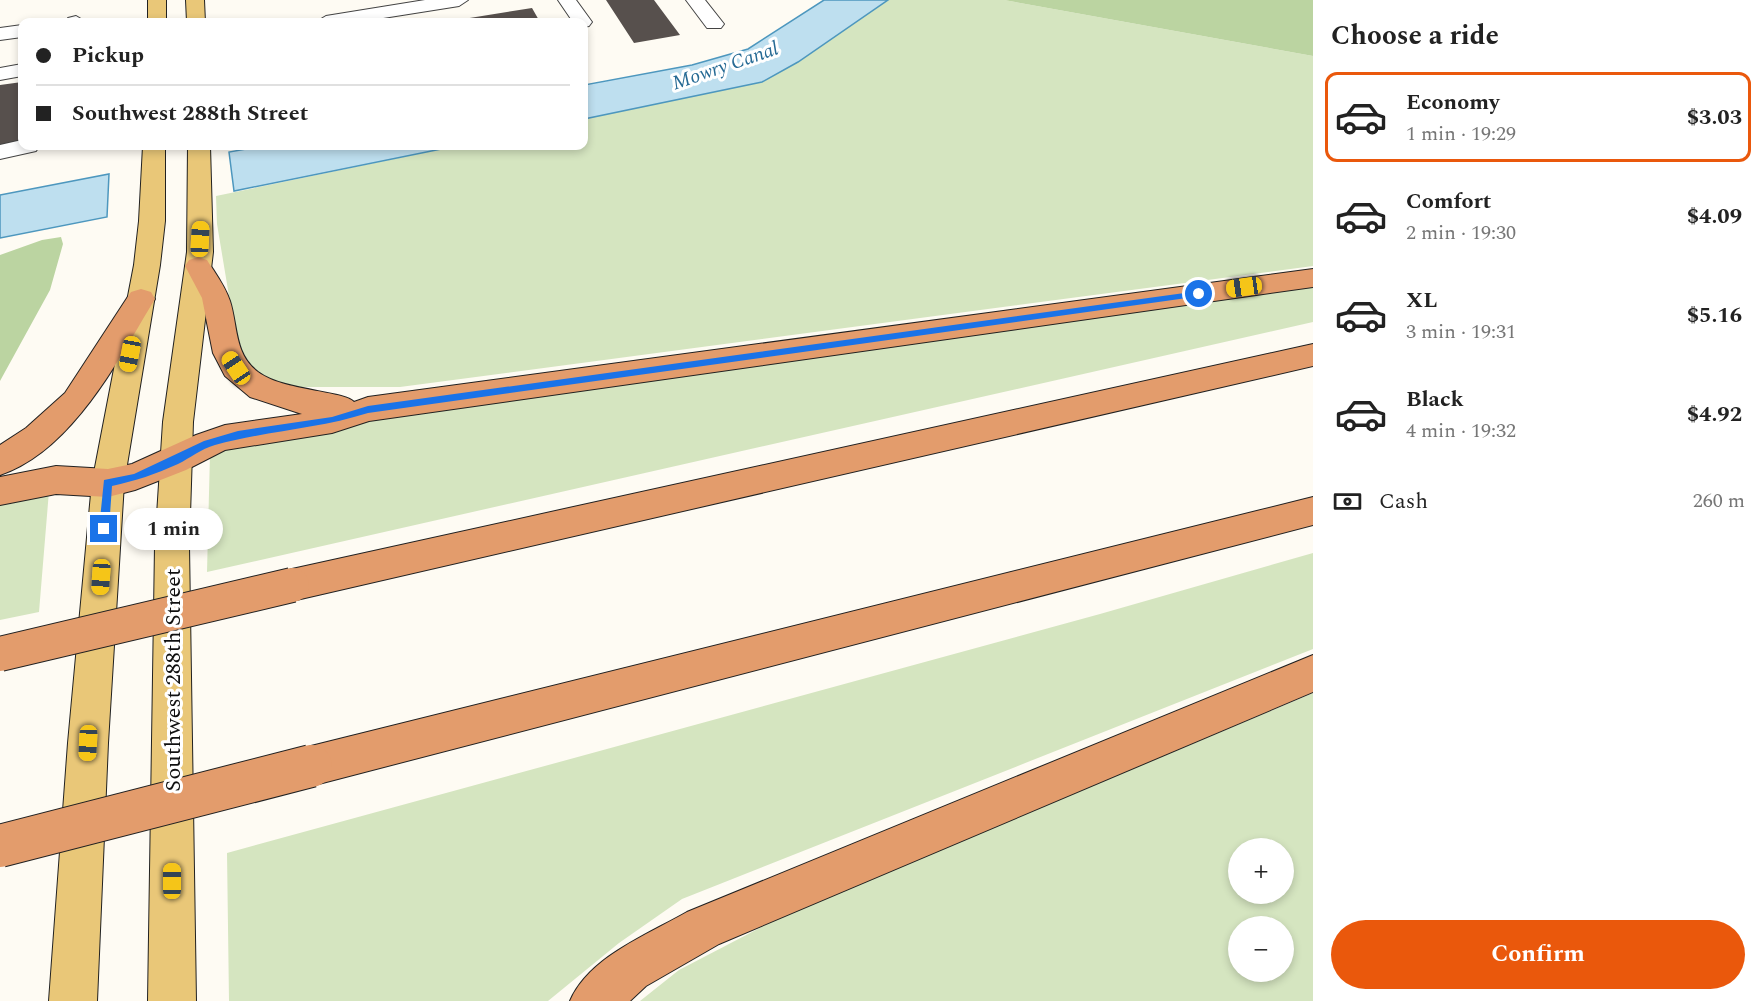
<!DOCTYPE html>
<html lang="en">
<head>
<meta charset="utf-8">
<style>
  :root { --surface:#fff; --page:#f6f6f6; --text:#222; --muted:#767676; --line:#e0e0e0; --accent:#ea580c }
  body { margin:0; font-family:Spectral,serif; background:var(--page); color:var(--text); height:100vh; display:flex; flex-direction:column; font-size:22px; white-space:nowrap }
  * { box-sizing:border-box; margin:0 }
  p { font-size:20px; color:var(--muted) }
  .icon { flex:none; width:33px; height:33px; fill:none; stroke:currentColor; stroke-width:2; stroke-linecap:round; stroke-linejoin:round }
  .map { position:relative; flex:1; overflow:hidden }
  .sheet { display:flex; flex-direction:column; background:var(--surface); width:450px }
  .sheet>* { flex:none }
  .guide { position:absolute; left:18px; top:18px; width:570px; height:132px; border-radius:12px; box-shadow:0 3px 9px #0003; display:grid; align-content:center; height:132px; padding:0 18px; background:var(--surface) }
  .controls { position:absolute; left:1228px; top:838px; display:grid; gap:12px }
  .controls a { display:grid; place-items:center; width:66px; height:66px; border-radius:50%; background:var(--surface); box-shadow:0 3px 9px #0003; font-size:30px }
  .end { position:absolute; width:27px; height:27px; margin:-14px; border:8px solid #1a73e8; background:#fff; box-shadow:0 0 0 3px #fff }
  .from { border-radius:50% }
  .bubble { position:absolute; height:42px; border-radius:21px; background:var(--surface); box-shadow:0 3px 9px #0003; font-size:20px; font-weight:700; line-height:42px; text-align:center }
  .car { position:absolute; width:18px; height:36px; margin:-18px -9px; border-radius:8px; box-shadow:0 0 4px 2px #0007; background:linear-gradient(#f5c518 24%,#345 0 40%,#f5c518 0 76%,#345 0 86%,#f5c518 0) }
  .guide b { display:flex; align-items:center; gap:21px; height:57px; font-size:22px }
  .guide b+b { border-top:2px solid var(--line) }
  .guide i { width:15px; height:15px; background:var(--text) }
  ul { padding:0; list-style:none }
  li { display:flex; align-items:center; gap:18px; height:90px; margin:0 12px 9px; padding:0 6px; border:3px solid transparent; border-radius:12px }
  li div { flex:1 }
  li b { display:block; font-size:22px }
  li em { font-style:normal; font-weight:700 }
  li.current { border-color:var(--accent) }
  li>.icon { width:54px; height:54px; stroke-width:1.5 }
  h2 { padding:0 18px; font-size:27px; line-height:72px }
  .pay { display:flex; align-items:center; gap:15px; height:66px; padding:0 18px; font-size:22px }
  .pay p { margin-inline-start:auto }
  .button { display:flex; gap:12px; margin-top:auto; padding:12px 18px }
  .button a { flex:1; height:69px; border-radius:36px; background:var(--accent); color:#fff; font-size:24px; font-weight:700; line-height:69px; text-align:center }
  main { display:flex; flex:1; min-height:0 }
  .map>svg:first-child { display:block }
  .green { fill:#d5e5c0; fill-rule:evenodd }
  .forest { fill:#bbd4a1 }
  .water { fill:#bedfef; stroke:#4d97be; stroke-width:1.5 }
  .building { fill:#57504d }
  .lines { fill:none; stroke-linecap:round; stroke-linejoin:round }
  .minor-casing { stroke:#434343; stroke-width:2 }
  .major-casing { stroke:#212121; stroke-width:2 }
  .highway-casing { stroke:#212121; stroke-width:2 }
  .minor { fill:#fff; fill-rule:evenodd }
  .major { fill:#e9c778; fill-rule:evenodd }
  .highway { fill:#e39c6c; fill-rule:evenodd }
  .highway-bridge-far1-casing { stroke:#212121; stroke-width:36; stroke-linecap:butt }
  .highway-bridge-casing { stroke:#212121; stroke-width:44; stroke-linecap:butt }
  .highway-bridge-far1 { stroke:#e39c6c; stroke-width:34 }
  .highway-bridge { stroke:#e39c6c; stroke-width:42 }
  .route { fill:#1a73e8 }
  .labels { text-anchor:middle; stroke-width:6; stroke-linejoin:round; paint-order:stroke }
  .far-water-label { font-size:20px; font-style:italic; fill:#266a94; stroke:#fff }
  .street-label { font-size:22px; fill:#101010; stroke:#fff }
</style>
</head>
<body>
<main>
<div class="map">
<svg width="1313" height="1001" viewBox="0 0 1313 1001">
  <rect width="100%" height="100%" fill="#fefbf3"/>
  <path class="green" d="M888,0H1004L1313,56V266L400,387H299L270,382L251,365L241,350L233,320L217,224L216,196L456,146H584V119L762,82L798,62Z
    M1313,287V322L207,572L210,454L231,441Z
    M49,491L39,612L0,620V503Z
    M1313,553V649L682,899L619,943L548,1001H229L227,853L1100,614Z
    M1313,693V1001H640L679,970L777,919ZM1239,849H1284V894H1239ZM1239,927H1284V972H1239Z"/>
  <path class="forest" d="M1004,0H1313V56Z
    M61,237L63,244L50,290L0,381V255L42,240Z"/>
  <path class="water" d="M824,0H888L798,62L762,82L584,119V85L692,65L748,49Z
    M263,146H456L234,191L229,152Z
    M109,174L107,217L0,238V195Z"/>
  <path class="building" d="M606,0H654L680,35L634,43Z
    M532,8L540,22H451V21Z
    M22,82V141L0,145V85Z"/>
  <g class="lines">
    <g class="minor-casing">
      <path id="minor" d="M425,0H468L459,6L358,22H316L326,16Z
        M558,0H576L592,22L589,26L584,27V22H573Z
        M686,0H705L724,24L721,28H707Z
        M76,16L86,22H65L68,18Z
        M22,25V37L0,40V28Z
        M22,64V76L0,80V68Z
        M22,140V146H39L36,151L0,159V145Z"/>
    </g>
    <g class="major-casing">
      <path id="major" d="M148,0H166V22H148Z
        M186,0H204L205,22H187Z
        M143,146H165V221L160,265L124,483L108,743L97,1001H49L68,743L92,483L134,265L139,221Z
        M188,146H210L213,252L193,422L189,546L196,1001H148L155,546L163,422L187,252Z"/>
    </g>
    <g class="highway-casing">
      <path id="highway" d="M198,257L207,260C215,273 225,286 230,301C238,326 234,354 258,372C283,391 345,391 354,402L368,397L1313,269V287L369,421L332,433L225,450L186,470L135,490L108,497L56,494L0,505V477L56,466L108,469L132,464L196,435L225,425L302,414L250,397L225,376L213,353L202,298L185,266L189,260Z
        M141,289L151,292L155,299C118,360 72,451 0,475V445L26,428L65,393L131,292Z
        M1313,344V366L292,601L279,596L274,585L279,574L292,569Z
        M1313,497V525L311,786L297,780L291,766L297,752L311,746Z
        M1313,655V692L719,944L646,986L630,1001H570C589,957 647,935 687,912Z"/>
    </g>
    <use href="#minor" class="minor"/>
    <use href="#major" class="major"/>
    <use href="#highway" class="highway"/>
    <g class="highway-bridge-far1-casing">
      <path id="highway-bridge-far1" d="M0,654L292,585"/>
    </g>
    <g class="highway-bridge-casing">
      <path id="highway-bridge" d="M0,846L311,766"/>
    </g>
    <use href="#highway-bridge-far1" class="highway-bridge-far1"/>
    <use href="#highway-bridge" class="highway-bridge"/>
  </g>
  <path class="route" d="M1199,291L1201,296L368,413C318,429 265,431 215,445C201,449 190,458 178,464C156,474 135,481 112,486L109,529L104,533L99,529L104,480L134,474L204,441L238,431L332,417L368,406Z"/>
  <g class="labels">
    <g class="far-water-label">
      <text transform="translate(725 65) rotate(-19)" y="7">Mowry Canal</text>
    </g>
    <g class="street-label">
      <text transform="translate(172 680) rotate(-90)" y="8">Southwest 288th Street</text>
    </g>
  </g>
</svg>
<div class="controls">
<a>+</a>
<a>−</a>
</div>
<i class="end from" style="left:1199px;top:294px"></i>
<i class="end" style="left:104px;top:529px"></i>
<div class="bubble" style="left:124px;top:508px;width:99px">1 min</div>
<i class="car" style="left:200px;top:239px;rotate:3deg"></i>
<i class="car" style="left:1244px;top:287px;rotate:262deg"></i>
<i class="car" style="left:130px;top:354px;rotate:191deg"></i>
<i class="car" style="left:236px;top:368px;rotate:326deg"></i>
<i class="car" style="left:101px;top:577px;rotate:184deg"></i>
<i class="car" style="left:88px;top:743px;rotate:183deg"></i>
<i class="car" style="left:172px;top:881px;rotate:0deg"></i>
<div class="guide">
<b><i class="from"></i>Pickup</b>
<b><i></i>Southwest 288th Street</b>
</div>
</div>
<section class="sheet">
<h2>Choose a ride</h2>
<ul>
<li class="current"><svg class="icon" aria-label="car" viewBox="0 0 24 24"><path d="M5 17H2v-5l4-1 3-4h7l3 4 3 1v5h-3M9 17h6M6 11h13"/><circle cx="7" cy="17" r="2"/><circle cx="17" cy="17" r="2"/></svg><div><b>Economy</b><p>1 min · 19:29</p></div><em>$3.03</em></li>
<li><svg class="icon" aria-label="car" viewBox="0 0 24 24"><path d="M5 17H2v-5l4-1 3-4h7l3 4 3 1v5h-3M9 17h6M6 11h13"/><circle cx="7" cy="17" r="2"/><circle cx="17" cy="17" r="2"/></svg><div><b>Comfort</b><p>2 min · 19:30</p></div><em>$4.09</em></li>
<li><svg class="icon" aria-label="car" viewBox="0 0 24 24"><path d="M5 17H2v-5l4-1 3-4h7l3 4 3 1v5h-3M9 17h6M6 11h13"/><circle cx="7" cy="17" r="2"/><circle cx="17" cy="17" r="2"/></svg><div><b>XL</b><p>3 min · 19:31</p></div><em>$5.16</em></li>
<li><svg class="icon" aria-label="car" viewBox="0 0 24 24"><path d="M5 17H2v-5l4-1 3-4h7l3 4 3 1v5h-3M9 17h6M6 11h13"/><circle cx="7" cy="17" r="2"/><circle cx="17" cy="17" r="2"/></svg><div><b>Black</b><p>4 min · 19:32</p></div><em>$4.92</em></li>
</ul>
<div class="pay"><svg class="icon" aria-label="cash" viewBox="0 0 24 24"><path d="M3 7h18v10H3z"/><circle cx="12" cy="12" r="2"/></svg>Cash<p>260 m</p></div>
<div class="button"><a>Confirm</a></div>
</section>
</main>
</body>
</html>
